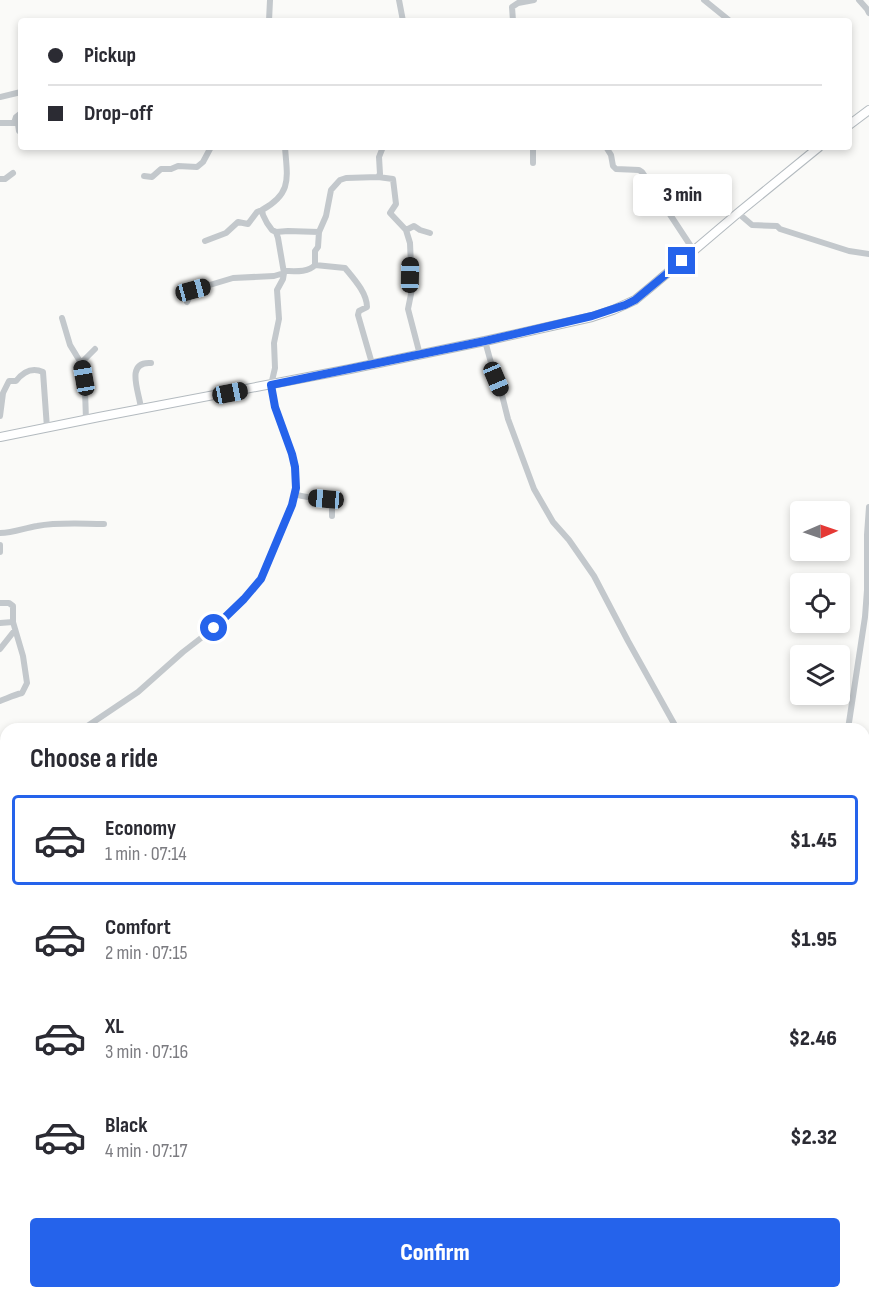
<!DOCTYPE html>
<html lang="en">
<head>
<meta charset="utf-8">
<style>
  :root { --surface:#fff; --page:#f2f2f3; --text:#2b2b33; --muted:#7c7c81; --line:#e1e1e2; --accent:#2563eb }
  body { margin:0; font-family:"Sofia Sans Condensed",sans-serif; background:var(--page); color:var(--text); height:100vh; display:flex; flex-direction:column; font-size:22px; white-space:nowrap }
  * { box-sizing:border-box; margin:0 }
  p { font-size:20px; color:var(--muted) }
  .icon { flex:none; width:33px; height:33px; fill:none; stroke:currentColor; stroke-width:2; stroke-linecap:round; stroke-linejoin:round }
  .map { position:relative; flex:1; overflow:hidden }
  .details { position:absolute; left:0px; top:723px; width:870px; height:576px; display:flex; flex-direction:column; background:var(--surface); border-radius:18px 18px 0 0; box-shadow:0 3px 9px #0003 }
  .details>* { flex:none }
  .hud { position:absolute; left:18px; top:18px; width:834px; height:132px; border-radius:6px; box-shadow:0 3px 9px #0003; display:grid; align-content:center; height:132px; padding:0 30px; background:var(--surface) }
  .needle { width:39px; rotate:88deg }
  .controls { position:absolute; left:790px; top:501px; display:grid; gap:12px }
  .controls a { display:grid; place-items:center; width:60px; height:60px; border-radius:6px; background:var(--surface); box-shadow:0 3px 9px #0003; font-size:30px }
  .end { position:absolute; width:27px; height:27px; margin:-14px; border:8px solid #2563eb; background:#fff; box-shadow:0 0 0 3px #fff }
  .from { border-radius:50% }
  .bubble { position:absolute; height:42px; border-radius:6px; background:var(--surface); box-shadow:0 3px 9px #0003; font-size:20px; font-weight:800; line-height:42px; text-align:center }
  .car { position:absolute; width:18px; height:36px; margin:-18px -9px; border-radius:8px; box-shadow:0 0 4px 2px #0007; background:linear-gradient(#222 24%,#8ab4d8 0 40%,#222 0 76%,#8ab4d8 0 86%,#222 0) }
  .hud b { display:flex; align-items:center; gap:21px; height:57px; font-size:22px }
  .hud b+b { border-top:2px solid var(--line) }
  .hud i { width:15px; height:15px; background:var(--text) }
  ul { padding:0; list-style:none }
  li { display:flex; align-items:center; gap:18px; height:90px; margin:0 12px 9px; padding:0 18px; border:3px solid transparent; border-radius:6px }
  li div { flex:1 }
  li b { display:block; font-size:22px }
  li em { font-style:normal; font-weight:800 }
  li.active { border-color:var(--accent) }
  li>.icon { width:54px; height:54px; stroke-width:1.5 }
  h2 { padding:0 30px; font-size:27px; line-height:72px }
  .cta { display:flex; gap:12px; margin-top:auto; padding:12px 30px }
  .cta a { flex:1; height:69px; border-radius:6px; background:var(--accent); color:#fff; font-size:24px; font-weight:800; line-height:69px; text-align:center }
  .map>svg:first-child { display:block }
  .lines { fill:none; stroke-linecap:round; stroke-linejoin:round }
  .secondary-casing { stroke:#b3babf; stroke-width:10 }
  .street { stroke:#c3c8cc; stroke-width:6 }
  .secondary { stroke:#fff; stroke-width:8 }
  .route { stroke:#2563eb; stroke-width:8 }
</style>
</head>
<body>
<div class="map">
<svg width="869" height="1299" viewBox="0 0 869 1299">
  <rect width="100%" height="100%" fill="#fafaf8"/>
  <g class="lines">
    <g class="secondary-casing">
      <path id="secondary" d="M849,125L869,110
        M0,437L99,417L350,369L485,341L592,317L613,310L635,300L652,286L738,213L819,147
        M0,1080L6,1081
        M587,1293L595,1299"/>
    </g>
    <path class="street" d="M399,0L403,21
      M704,0L730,21
      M859,0L867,9L869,13
      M269,21L270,0
      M513,21L512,7L518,3L534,0
      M0,97L21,92
      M0,123H14L16,117L21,113
      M18,124L19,131L21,132
      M285,147C287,177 293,193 262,210L263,215L267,223L272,230L276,232L288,231L319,232
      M606,147L611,155L613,166L616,169L639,170L642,172L694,251
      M533,163V147
      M144,176L152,177L161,169H171L178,166L197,167L203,162L211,147
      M378,177L380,174L379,157L383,147
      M0,179H5L13,173
      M738,213L752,225L777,226L780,229L849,251L869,254
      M406,230L414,226L420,230L430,233
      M205,241L226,233L238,222L248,224L257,212L262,210
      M315,265V251L318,247L319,232L326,216L331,190L340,180L346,178L378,177L393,179L396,204L390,213L406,230L410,243L412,289L408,309L420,355
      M284,271C293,271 308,273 315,265L345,268C354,279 367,293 367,307L359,311L358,315L371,360L374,364
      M187,302L193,290L233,278L274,276L284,273
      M62,318L70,345L81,363L85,390L86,420
      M485,341L493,370L502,395L508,419L534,489L553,522L569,540L594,576L628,641L677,729
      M81,363L95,349
      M141,409C140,394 124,361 151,363
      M0,416L3,393L9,381H16C23,372 32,367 43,372L47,428
      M295,494C307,499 322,496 332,505V516
      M0,533C14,533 24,528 37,526C59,522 82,524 104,524
      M0,545V552
      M0,603H9L13,606V622L23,656L27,683L22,693C14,695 8,698 0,701
      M0,623L13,622
      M0,649L15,630
      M83,729L138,692L183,652L214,628L244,599L261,579L292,505L296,488L295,467L292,454L275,407L271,385L275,368L274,343L279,319L277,290L283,279L284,273L278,238L276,232
      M848,729L865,617L867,590V535L869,507
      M0,819L6,806
      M864,951L869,954"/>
    <use href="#secondary" class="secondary"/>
  </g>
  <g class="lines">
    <path class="route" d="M214,628L244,599L261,579L292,505L296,488L295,467L292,454L275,407L271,385L485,341L592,316L625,305L635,300L682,261"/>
  </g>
</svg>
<div class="controls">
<a><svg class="needle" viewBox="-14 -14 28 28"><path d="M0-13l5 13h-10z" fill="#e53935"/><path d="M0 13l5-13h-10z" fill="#7c7c81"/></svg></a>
<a><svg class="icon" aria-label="locate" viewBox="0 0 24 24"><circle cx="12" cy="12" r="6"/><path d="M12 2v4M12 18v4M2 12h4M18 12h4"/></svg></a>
<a><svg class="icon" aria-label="layers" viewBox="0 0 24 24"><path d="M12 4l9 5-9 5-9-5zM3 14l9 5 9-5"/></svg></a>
</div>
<i class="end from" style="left:214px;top:628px"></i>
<i class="end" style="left:682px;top:261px"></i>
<div class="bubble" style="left:633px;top:174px;width:99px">3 min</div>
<i class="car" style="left:410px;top:275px;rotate:1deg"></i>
<i class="car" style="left:193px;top:290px;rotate:75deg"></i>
<i class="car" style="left:84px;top:378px;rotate:350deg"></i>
<i class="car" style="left:496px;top:379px;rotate:157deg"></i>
<i class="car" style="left:230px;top:393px;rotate:79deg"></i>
<i class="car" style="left:326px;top:499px;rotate:275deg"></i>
<div class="hud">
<b><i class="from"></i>Pickup</b>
<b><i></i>Drop-off</b>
</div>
<section class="details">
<h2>Choose a ride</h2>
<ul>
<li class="active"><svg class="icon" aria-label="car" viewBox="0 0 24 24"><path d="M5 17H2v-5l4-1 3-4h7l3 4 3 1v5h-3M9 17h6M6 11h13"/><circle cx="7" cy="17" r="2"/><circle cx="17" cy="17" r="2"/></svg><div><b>Economy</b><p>1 min · 07:14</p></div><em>$1.45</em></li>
<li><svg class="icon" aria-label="car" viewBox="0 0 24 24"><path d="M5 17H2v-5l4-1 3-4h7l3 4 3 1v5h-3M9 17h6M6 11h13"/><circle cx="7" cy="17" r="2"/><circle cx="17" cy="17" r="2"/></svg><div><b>Comfort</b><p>2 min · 07:15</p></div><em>$1.95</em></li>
<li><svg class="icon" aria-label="car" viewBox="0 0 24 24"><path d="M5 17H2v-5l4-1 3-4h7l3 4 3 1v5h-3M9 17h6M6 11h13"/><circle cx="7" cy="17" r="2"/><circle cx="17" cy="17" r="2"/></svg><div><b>XL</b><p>3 min · 07:16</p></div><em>$2.46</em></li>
<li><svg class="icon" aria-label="car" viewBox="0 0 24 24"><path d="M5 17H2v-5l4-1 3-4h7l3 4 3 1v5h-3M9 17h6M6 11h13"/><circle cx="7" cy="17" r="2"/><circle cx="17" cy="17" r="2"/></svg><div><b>Black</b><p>4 min · 07:17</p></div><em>$2.32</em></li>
</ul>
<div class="cta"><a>Confirm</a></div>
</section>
</div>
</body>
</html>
